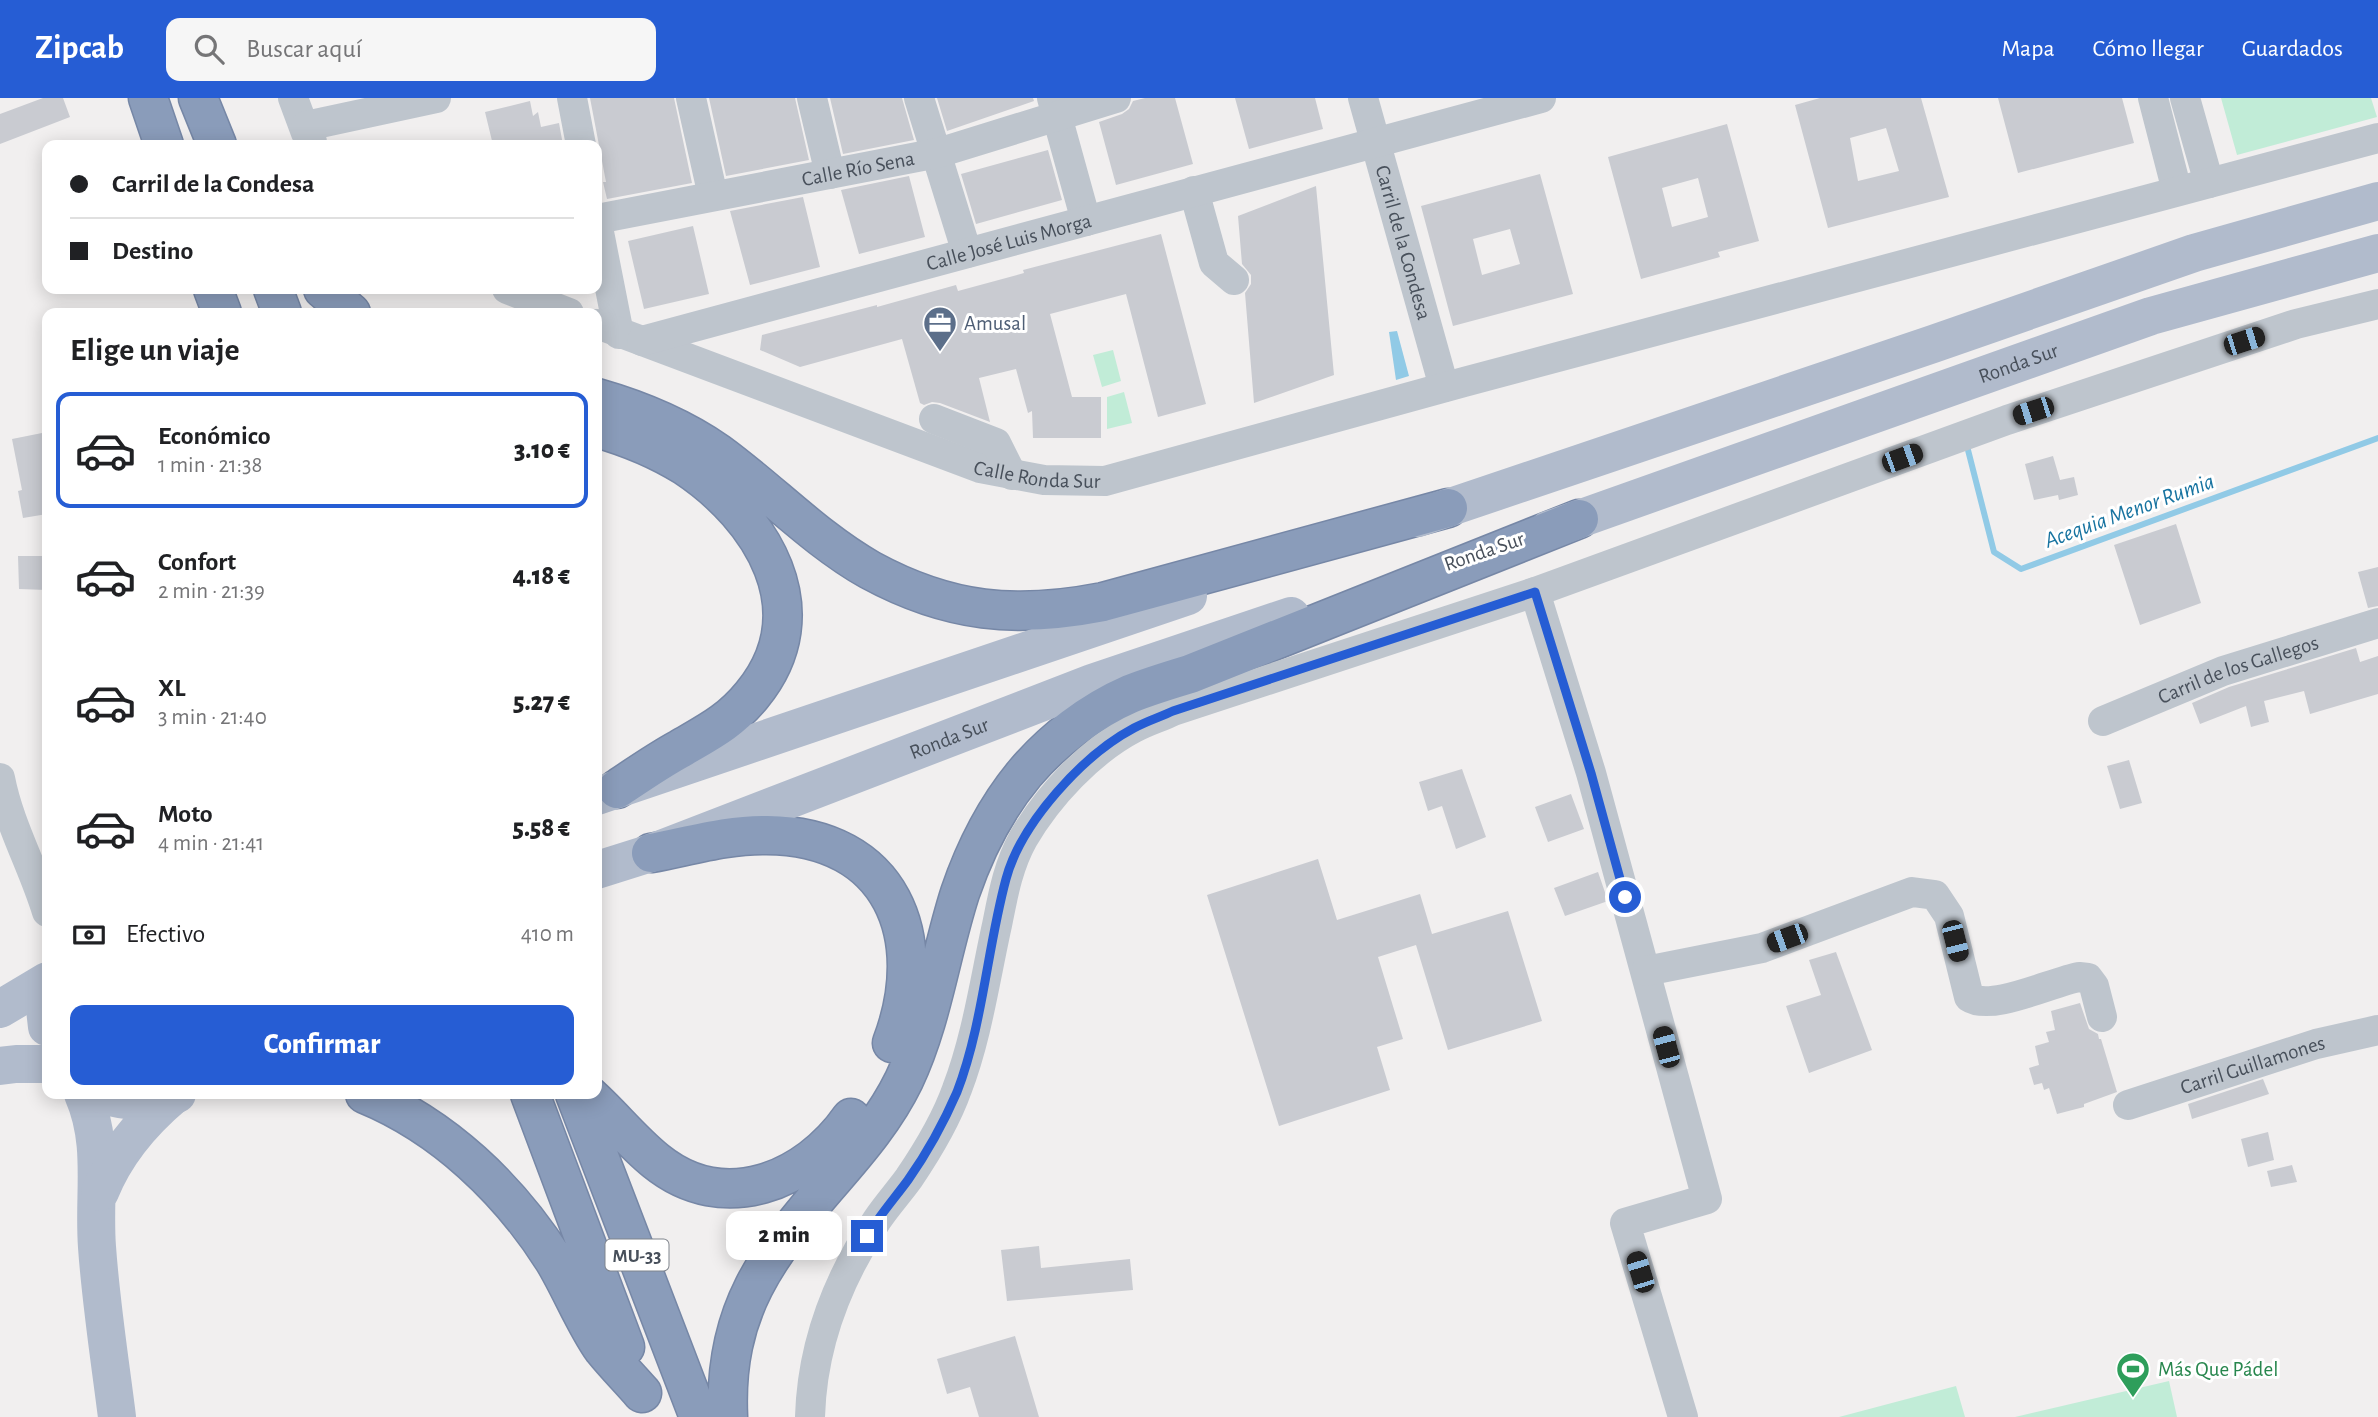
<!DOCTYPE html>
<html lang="es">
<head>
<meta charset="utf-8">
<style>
  :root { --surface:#fff; --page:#f6f6f6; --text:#202124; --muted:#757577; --line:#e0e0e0; --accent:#265dd4 }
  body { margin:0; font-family:"Alegreya Sans",sans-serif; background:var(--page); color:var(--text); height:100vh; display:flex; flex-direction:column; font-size:26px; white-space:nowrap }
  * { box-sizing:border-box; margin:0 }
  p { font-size:23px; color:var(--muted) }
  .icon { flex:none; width:38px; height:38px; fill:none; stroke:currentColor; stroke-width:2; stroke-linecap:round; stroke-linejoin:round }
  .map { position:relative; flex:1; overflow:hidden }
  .drawer { position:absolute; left:42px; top:210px; width:560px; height:791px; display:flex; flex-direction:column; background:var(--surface); border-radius:14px; box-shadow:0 4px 18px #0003 }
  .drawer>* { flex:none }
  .hud { position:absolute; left:42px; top:42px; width:560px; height:154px; border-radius:14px; box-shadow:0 4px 18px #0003; display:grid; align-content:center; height:154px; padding:0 28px; background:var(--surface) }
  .end { position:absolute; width:32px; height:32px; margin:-16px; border:9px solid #265dd4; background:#fff; box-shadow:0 0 0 4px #fff }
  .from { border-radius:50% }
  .bubble { position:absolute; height:49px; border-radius:14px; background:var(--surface); box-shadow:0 4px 18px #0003; font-size:23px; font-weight:800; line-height:49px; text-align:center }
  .car { position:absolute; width:21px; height:42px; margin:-21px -10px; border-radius:9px; box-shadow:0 0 5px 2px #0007; background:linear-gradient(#222 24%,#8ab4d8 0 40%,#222 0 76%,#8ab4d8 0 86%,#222 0) }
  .hud b { display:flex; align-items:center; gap:24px; height:66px; font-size:26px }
  .hud b+b { border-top:2px solid var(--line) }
  .hud i { width:18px; height:18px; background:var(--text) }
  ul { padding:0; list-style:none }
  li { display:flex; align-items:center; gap:21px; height:116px; margin:0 14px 10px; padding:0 14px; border:4px solid transparent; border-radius:14px }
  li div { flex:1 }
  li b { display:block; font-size:26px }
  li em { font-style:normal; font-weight:800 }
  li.on { border-color:var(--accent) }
  li>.icon { width:63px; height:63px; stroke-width:1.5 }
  h2 { padding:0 28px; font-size:32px; line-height:84px }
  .pay { display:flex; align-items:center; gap:18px; height:77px; padding:0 28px; font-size:26px }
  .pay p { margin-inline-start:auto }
  .primary-button { display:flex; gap:14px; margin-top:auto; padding:14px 28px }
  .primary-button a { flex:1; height:80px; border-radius:14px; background:var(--accent); color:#fff; font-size:28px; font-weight:800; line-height:80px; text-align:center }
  header { display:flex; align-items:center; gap:42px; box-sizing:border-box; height:98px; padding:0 35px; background:var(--accent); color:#fff }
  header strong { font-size:33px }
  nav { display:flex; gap:38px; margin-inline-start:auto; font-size:24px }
  .search { width:490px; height:63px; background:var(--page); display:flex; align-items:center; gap:18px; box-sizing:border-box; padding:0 24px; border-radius:14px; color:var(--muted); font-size:26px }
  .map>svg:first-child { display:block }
  .green { fill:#c1ecd7 }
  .water { fill:#91cae6 }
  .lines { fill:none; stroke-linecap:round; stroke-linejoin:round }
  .stream { stroke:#91cae6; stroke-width:6 }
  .building { fill:#c9cbd1; fill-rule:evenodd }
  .highway-casing { stroke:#7687a6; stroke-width:41 }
  .minor { stroke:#bec5cd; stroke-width:30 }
  .major { stroke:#b1bbcc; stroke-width:38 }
  .highway { stroke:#8a9cba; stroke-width:38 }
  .route { stroke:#265dd4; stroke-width:9 }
  .labels { text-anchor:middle; stroke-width:6; stroke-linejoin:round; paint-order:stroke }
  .shield { fill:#fff; stroke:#7f848c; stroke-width:2 }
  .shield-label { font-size:19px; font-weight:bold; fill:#48505b }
  .street-label { font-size:21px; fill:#48505b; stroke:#fff }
  .service-label { font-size:21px; fill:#4e5e75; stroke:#fff; text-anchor:start }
  .leisure-label { font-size:21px; fill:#27864d; stroke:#fff; text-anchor:start }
  .water-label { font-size:23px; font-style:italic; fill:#1773a0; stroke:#fff }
</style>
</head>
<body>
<header>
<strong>Zipcab</strong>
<div class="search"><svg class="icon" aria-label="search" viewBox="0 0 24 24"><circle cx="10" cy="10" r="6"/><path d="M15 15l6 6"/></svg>Buscar aquí</div>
<nav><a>Mapa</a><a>Cómo llegar</a><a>Guardados</a></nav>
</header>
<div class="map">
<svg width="2378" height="1319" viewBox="0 0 2378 1319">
  <rect width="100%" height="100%" fill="#f1efef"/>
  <path class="green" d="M2221,0H2371L2377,19L2237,57Z
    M1113,252L1121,283L1102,289L1093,257Z
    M1124,294L1132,325L1107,331V299Z
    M2169,1283L2177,1319H2015Z
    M1956,1288L1965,1319H1839Z"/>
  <path class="water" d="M1397,233L1409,278L1396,282L1389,234Z"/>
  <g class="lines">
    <path class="stream" d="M1968,352L1994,454L2021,471L2378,340"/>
  </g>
  <path class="building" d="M43,0H63L70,19L0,46V16Z
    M590,0H674L692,85L607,101L603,84H606Z
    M709,0H795L809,62L726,78Z
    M830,0H902L914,42L843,56Z
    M937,0H1033L1034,3L947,33Z
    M1145,0H1175L1193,66L1116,87L1099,24L1122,16L1129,11L1133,3Z
    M1235,0H1315L1323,31L1249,51Z
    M1820,0H1921L1949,99L1828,130L1795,7ZM1886,30L1899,73L1858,83L1850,40Z
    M1998,0H2122L2134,45L2018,75Z
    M530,3L533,18L538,14L541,29L559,25L563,47H493L485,14Z
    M1727,26L1759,143L1718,154L1720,159L1641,181L1608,59ZM1698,80L1708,119L1672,129L1662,90Z
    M1048,52L1062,102L976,126L961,76Z
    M1540,76L1573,196L1453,228L1421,108ZM1510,131L1520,166L1482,177L1473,141Z
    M909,78L925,139L859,156L841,92Z
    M1316,88L1334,277L1254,305L1245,195L1251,186V177L1242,166L1238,118Z
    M803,99L820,169L750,187L730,113Z
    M693,128L709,196L644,211L628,143Z
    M1161,136L1206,306L1158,319L1126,196L1050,216L1072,299H1101V340H1033L1032,313L1028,315L1016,271L979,280L990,324L940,305L932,304L924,307L920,305L902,241L800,269L760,252L762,237L877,207V209L956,187L958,193L1024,175L1023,172Z
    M47,334V416L23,420L18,393L22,392L12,341Z
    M2053,358L2060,382L2074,379L2078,397L2059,402L2058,397L2034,402L2025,366Z
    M2176,426L2201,505L2140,527L2114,447Z
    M18,458H47V492L19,491Z
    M2378,469V508L2368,510L2358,474Z
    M2356,550L2360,564L2378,558V596L2310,616L2304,593L2264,603L2269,624L2251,629L2246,608L2200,626L2192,605L2229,589Z
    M2129,662L2142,705L2120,711L2107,668Z
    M1462,671L1486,739L1456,751L1442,708L1428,713L1419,684Z
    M1571,696L1584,731L1548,744L1535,709Z
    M1318,761L1337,822L1420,796L1432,836L1508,813L1542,923L1448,952L1416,847L1378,859L1403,941L1377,949L1390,992L1279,1028L1207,797Z
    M1598,774L1608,803L1565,818L1554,790Z
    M1836,854L1872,952L1809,975L1786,908L1821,897L1809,862Z
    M2080,905L2089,931L2098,936L2099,941H2101L2117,994L2084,1006V1009L2057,1016L2049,990L2044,992L2042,985L2034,987L2029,970L2039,967L2035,948L2049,944L2046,934L2055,932L2051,913Z
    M2263,981L2269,996L2192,1021L2188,1006Z
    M2268,1034L2274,1062L2248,1069L2241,1041Z
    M2292,1067L2297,1084L2271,1089L2267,1073Z
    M1039,1148L1041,1170L1130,1161L1133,1192L1007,1203L1001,1152Z
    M1015,1238L1039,1319H979L970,1289L947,1296L937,1261Z"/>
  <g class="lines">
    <g class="highway-casing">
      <path id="highway" d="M148,0L164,47
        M198,0L217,47
        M213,191L222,215
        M273,191L282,215
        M323,191L351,215
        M597,300C639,312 682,330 718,355C769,392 815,441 870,472C949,515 1016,521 1103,504L1448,410
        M597,330C628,339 658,351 685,368C762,419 821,513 752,597C730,624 709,634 680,651C658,663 638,677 617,691
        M651,755C689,748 728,736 767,737C892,738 932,839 892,945
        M365,996C443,1028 509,1091 554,1162C571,1190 585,1226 603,1251C615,1266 629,1280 642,1295
        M530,996L625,1249
        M575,996L699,1319
        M587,996C611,1017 631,1043 656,1063C724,1118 807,1083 851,1020
        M728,1319C723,1213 767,1157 833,1081C860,1050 886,1019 904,982C932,923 940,857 960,795C975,751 995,711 1025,675C1053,642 1091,613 1130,596C1150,588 1170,582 1190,576L1579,421"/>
    </g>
    <g class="minor">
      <path d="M293,0L306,35L312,44"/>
      <path d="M572,0L581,47"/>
      <path d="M691,0L713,98"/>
      <path d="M812,0L830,76"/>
      <path d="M919,0L967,155"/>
      <path d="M1052,0L1086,123"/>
      <path id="s1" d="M1363,0L1444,289"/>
      <path d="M2153,0L2177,93"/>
      <path d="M2185,0L2209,85"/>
      <path d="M306,28L436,0"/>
      <path d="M1194,93L1214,165L1234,182"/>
      <path id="s2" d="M597,121L938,55L1116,0"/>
      <path d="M597,124L619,236"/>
      <path d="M507,191L569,215"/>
      <path id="s3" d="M597,226L980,370L1044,382L1105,383L1464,284L2378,40"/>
      <path id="s4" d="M642,243L1541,0"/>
      <path d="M934,321L996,345L1012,377"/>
      <path d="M1535,494L1591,675L1707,1101L1625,1125L1683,1319"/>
      <path id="s5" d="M2103,623L2223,573L2378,525"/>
      <path d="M0,680C9,727 33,768 47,814"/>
      <path d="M1646,873L1762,850L1912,794L1935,797L1949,818L1969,899C1991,914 2052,884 2079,879L2088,880L2094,888L2102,919"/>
      <path id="s6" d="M2128,1007L2316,946L2378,932"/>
      <path d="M810,1319C812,1246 837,1182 877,1122C887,1107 899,1094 909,1080C928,1052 946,1022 957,991C977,939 985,881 997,827C1003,797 1008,768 1023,741C1048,698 1090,653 1134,630C1147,623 1161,619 1173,613L1535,494L2007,322L2296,226L2378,206"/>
    </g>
    <g class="major">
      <path d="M1418,420L1933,246L2194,155L2378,103"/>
      <path id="s7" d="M1548,432L2151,218L2378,155"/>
      <path d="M597,698L1188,498"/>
      <path id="s8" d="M597,772L651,755L1092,585L1291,518"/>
      <path d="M47,893L45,911L47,929"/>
      <path d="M0,911L47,883"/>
      <path d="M0,968L16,966H47"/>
      <path d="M83,996C105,1046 93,1096 97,1149C101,1206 110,1263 117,1319"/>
      <path d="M101,996C127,1005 151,1006 177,996"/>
      <path d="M100,1094C116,1054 142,1024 174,997"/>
    </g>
    <use href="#highway" class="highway"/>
  </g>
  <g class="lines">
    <path class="route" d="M867,1138C879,1118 894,1101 908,1082C927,1055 944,1024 957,994C983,926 987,851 1006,781C1021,725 1083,657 1134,630C1147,623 1160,619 1173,613L1535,494L1591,675L1625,799"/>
  </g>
  <defs>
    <g id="office-pin" transform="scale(1.75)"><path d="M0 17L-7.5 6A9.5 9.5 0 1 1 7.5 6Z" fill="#5c6f8a" stroke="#fff"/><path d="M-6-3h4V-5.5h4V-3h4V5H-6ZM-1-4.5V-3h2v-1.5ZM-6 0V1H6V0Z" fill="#fff"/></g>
    <g id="stadium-pin" transform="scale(1.75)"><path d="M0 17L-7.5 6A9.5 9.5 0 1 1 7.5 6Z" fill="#2e9e5b" stroke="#fff"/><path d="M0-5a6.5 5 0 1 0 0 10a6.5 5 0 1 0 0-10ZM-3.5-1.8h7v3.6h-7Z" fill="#fff"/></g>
  </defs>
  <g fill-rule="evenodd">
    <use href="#office-pin" x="940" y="225"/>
    <use href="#stadium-pin" x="2133" y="1271"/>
  </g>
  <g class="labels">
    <rect class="shield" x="605.5" y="1141.5" width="63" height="31" rx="5"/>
    <g class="shield-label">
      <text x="637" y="1164">MU-33</text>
    </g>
    <g class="street-label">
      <text dy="7" stroke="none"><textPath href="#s2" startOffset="266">Calle Río Sena</textPath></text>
      <text dy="7" stroke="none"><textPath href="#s4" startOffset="380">Calle José Luis Morga</textPath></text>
      <text dy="7" stroke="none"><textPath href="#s1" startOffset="150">Carril de la Condesa</textPath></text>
      <text dy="7" stroke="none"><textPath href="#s7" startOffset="499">Ronda Sur</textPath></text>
      <text dy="7" stroke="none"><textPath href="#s3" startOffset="467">Calle Ronda Sur</textPath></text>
      <text transform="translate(1484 453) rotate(-19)" y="7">Ronda Sur</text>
      <text dy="7" stroke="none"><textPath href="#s5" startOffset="145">Carril de los Gallegos</textPath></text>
      <text dy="7" stroke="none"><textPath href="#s8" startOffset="376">Ronda Sur</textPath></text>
      <text dy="7" stroke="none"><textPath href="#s6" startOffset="131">Carril Guillamones</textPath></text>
    </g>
    <g class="service-label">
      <text x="964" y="232">Amusal</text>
    </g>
    <g class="leisure-label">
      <text x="2158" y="1278">Más Que Pádel</text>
    </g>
    <g class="water-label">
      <text transform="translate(2129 412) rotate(-20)" y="8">Acequia Menor Rumia</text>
    </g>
  </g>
</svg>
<i class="end from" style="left:1625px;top:799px"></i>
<i class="end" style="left:867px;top:1138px"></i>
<div class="bubble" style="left:726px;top:1113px;width:116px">2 min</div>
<i class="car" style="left:2244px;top:243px;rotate:72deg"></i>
<i class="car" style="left:2033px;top:313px;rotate:252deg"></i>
<i class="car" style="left:1902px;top:360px;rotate:70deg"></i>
<i class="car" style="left:1787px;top:840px;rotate:250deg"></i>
<i class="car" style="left:1955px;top:843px;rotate:166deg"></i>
<i class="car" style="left:1666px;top:949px;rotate:345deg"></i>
<i class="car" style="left:1640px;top:1174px;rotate:343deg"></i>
<div class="hud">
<b><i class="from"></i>Carril de la Condesa</b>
<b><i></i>Destino</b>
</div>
<section class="drawer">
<h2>Elige un viaje</h2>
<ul>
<li class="on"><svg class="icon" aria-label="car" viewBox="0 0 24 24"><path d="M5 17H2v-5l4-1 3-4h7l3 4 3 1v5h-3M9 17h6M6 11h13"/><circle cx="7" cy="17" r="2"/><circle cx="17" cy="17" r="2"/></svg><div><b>Económico</b><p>1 min · 21:38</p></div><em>3.10 €</em></li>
<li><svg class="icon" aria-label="car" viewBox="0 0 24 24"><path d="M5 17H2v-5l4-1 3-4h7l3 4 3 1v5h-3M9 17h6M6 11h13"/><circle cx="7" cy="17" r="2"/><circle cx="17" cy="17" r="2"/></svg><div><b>Confort</b><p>2 min · 21:39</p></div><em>4.18 €</em></li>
<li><svg class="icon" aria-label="car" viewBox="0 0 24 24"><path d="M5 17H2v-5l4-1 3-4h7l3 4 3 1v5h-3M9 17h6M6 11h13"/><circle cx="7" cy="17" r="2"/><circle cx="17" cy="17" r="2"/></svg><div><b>XL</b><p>3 min · 21:40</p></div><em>5.27 €</em></li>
<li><svg class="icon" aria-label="car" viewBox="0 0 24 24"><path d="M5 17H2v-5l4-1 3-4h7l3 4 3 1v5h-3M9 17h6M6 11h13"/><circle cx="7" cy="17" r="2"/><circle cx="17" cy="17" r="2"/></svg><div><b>Moto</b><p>4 min · 21:41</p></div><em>5.58 €</em></li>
</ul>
<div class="pay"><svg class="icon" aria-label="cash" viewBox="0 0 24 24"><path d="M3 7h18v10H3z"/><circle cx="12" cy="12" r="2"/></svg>Efectivo<p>410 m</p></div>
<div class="primary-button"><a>Confirmar</a></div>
</section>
</div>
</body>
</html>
